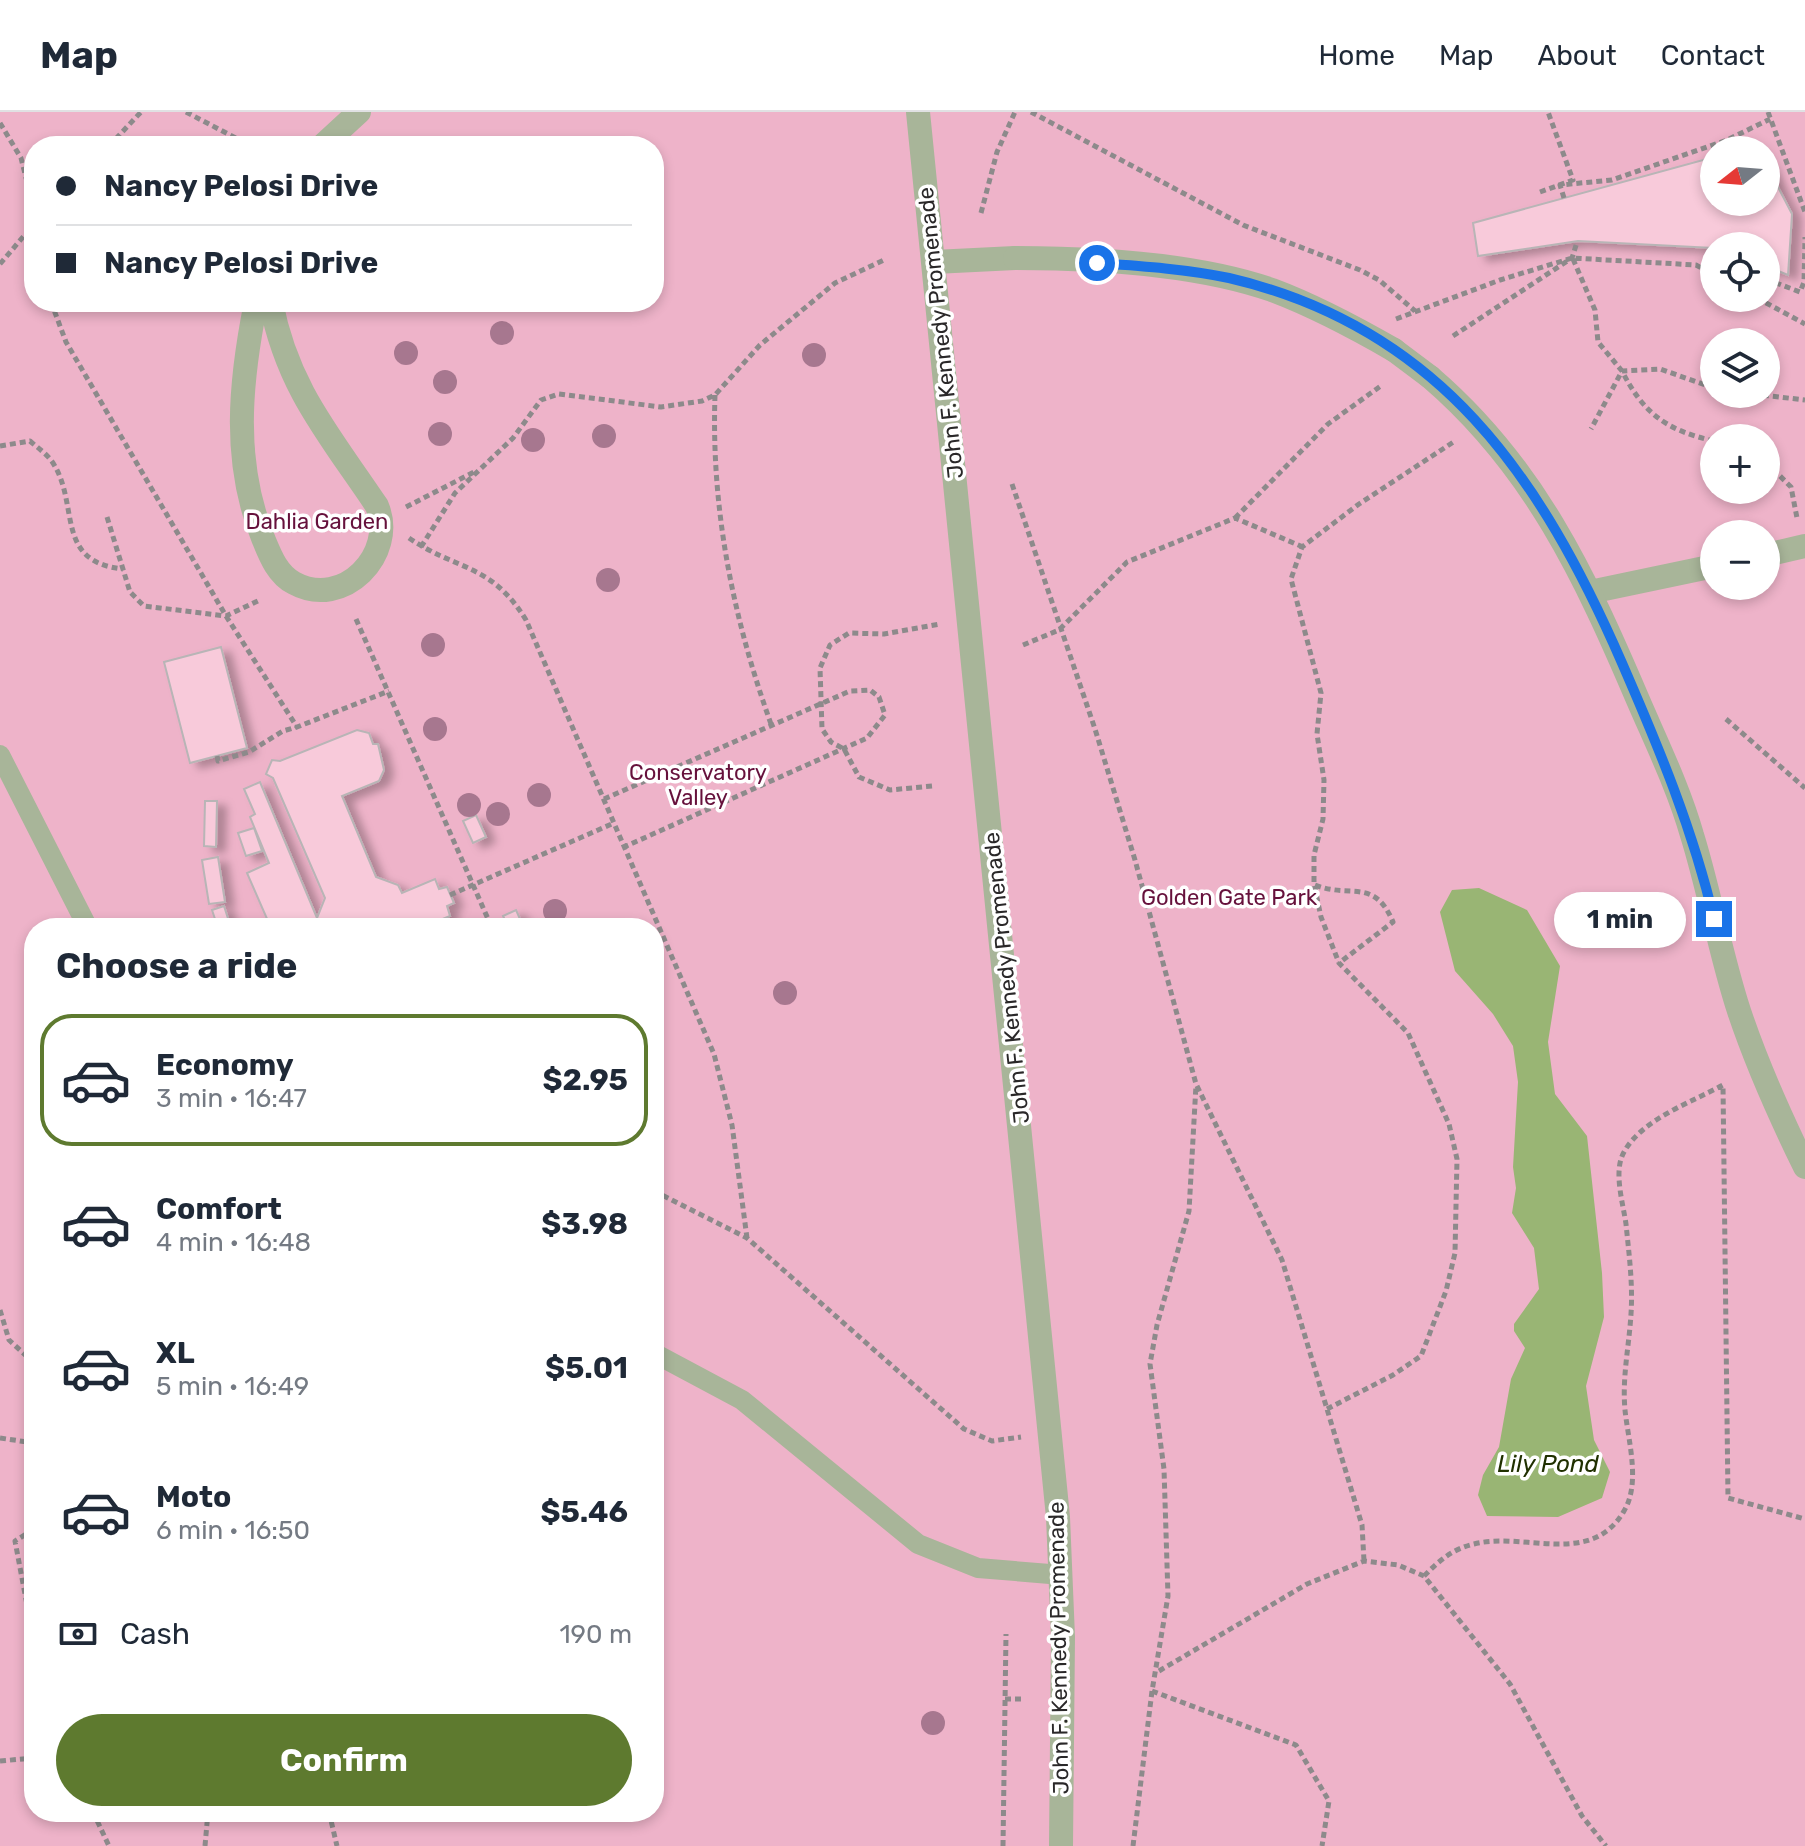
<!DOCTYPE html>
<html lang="en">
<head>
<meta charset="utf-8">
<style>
  :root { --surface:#fff; --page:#f6f6f7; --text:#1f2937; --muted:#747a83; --line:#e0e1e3; --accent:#5e7a2f }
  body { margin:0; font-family:Rubik,sans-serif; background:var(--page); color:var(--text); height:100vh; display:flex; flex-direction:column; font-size:30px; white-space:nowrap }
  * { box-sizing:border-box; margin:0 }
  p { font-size:26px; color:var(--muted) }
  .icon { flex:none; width:44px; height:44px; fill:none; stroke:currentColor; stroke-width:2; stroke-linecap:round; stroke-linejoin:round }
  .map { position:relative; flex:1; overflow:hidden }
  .sheet { position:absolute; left:24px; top:806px; width:640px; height:904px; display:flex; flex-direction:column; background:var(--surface); border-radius:32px; box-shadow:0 4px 12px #0003 }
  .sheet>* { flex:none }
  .guide { position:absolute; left:24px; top:24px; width:640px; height:176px; border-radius:32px; box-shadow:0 4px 12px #0003; display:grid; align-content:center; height:176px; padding:0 32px; background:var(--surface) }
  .needle { width:52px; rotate:253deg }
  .fabs { position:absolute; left:1700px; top:24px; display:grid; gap:16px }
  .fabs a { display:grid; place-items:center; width:80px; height:80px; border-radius:50%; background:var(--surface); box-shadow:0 4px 12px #0003; font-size:40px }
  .end { position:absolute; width:36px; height:36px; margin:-18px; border:10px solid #1a73e8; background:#fff; box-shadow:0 0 0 4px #fff }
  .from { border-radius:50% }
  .bubble { position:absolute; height:56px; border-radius:28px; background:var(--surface); box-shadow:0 4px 12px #0003; font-size:26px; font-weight:700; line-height:56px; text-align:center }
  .guide b { display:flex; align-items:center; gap:28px; height:76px; font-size:30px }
  .guide b+b { border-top:2px solid var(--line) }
  .guide i { width:20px; height:20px; background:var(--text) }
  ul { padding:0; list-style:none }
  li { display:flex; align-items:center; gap:24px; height:132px; margin:0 16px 12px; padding:0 16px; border:4px solid transparent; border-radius:32px }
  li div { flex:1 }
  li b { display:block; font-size:30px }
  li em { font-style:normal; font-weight:700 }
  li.active { border-color:var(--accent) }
  li>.icon { width:72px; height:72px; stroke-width:1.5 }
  h2 { padding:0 32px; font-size:36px; line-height:96px }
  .pay { display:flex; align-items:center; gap:20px; height:88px; padding:0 32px; font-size:30px }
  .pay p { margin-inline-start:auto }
  .cta { display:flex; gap:16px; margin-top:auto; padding:16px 32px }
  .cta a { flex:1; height:92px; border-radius:48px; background:var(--accent); color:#fff; font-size:32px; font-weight:700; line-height:92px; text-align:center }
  header { display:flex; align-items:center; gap:48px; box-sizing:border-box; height:112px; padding:0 40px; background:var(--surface); border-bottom:2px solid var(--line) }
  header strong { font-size:38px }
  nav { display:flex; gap:44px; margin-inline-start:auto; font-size:28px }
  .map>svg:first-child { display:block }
  .green { fill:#eeb3c9; fill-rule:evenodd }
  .water { fill:#99b574 }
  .building { fill:#f8cada; stroke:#b8b5b6; stroke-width:2; filter:url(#shadow) }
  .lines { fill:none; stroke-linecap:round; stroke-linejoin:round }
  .path { stroke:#8d8a8b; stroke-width:5; stroke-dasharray:6 4; stroke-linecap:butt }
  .service { stroke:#a8b599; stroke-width:20 }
  .pedestrian { stroke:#a8b599; stroke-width:24 }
  .minor { stroke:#a8b599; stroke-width:24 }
  .tertiary { stroke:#a8b599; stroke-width:24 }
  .tertiary-bridge { stroke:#a8b599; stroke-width:24 }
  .tree { fill:#a7778f }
  .route { stroke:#1a73e8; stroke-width:10 }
  .labels { text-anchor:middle; stroke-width:7; stroke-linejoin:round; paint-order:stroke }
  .street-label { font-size:22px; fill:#2a2829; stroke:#fff }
  .park-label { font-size:22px; fill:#66113c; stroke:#fff }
  .water-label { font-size:24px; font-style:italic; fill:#203000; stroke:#fff }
</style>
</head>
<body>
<header>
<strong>Map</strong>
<nav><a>Home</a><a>Map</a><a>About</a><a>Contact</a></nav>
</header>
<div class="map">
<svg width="1805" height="1734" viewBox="0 0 1805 1734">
  <defs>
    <filter id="shadow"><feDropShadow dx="9" dy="5" stdDeviation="4" flood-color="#0004"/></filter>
  </defs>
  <rect width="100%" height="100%" fill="#f7f3f4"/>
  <path class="green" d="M0,0H1805V1734H0ZM34,34H654V190H34ZM1714,38H1766V90H1714ZM1714,134H1766V186H1714ZM1714,230H1766V282H1714ZM1714,326H1766V378H1714ZM1714,422H1766V474H1714ZM34,816H654V1700H34Z"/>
  <path class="water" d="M1479,776L1527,798L1560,854L1548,930L1555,982L1587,1024L1602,1161L1604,1205L1586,1274L1594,1328L1610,1360L1602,1386L1558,1405L1487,1404L1478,1383L1483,1363L1499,1335L1511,1267L1525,1236L1514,1219V1212L1539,1177L1534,1136L1512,1101L1516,1076L1513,1055L1518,970L1513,934L1493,902L1455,859L1440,800L1452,778Z"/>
  <path class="building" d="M1714,45V90H1766V52L1792,102L1788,163L1766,154V134L1714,136L1578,129L1478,144L1473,111Z
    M221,535L247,636L190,651L164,550Z
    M357,618L369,621L373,632H378L384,658L379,669L342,684L376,765L398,773L402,781L435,767L439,777L447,775L454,791L447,794L450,804L421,816H271L247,761L269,751L250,705L255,702L244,677L260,670L317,806L325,786L273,666L266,662L272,648L280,649Z
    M205,689H217L216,735L204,734Z
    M476,703L486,725L473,731L463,709Z
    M254,716L262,739L246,744L238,721Z
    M218,745L225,790L209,792L202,748Z
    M224,794L231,816H218L212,798Z
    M516,798L524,816H509L503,804Z"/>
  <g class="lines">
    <path class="path" d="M186,0L251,34
      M1031,0L1243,113L1360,158L1379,168L1415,199
      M1768,0L1805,100
      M0,11L21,46L34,97
      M109,34L141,0
      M1540,80L1573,68L1548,0
      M1564,86L1560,73L1612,68L1727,28L1770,7
      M981,101L997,40L1015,0
      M1573,147L1595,198L1598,230L1622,259L1591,317
      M0,152L34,112
      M1701,154L1714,157
      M1766,167L1800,180L1804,170L1805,125
      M1757,186L1805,212
      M51,190L66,230L226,504L297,615L389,579
      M1396,207L1500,168L1572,146L1696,153L1714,163
      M1453,224L1572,146L1577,130
      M1714,276L1660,257L1622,259C1644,302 1666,318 1714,329
      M1753,282L1805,288
      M715,283C711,397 733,506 771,612
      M0,334L30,329C38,336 47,342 53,351C80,393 54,450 123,457
      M1766,350L1791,375L1797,406
      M1012,372L1095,617L1135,748L1196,972L1282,1148L1362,1413L1364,1449
      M406,395L474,360
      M107,405L130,480L144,494L226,504L260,488
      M1235,406L1328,312L1382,273
      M409,426C457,459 491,451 526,508L714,942L732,1013L747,1126
      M421,435L455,381L513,326L541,288L559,282L661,295L702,289L715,283L760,233L835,171L886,147
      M356,507L492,816
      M1023,533L1059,518L1127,450L1235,406L1303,435
      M1726,607L1805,676
      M217,644L218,649L249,640L283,619L297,615
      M932,674L890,678L859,665L844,637L831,630L822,617L820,556L830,533L849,521L884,522L940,512
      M604,687L850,579L870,578L879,585L885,603L867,626L624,735
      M1315,773C1350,787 1374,765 1393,810L1339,851
      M450,783L614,711
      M654,1079L747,1126L964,1317L992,1329L1021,1325
      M0,1198L9,1228L34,1251
      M1327,1297L1393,1263L1421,1244L1446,1179L1455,1141L1457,1047L1449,1012L1408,921L1339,851L1321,805L1314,772V743L1323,707L1324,668L1317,622L1321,581L1291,467L1302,435L1359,392L1455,329
      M0,1326L34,1331
      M34,1417L15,1429L28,1498L34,1506
      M1424,1464C1439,1449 1452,1437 1474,1432C1524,1419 1591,1456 1624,1399C1641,1371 1628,1328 1625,1298C1622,1265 1629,1235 1631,1202C1633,1172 1629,1142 1626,1112C1623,1091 1613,1059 1624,1040C1642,1007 1692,990 1723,973L1728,1386L1805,1407
      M1159,1559L1307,1472L1364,1449L1398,1453L1424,1464L1510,1572L1582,1704L1606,1734
      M1152,1579L1296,1633L1329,1689L1322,1734
      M1005,1587H1024
      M0,1649L34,1646
      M93,1700L109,1734
      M329,1700L337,1734
      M205,1734L208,1700
      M1003,1734L1006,1522
      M1133,1734L1152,1579L1168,1484L1164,1357L1150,1252L1157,1213L1189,1099L1196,973"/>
    <path class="service" d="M0,643L88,816
      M654,1241L742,1288L918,1432L978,1456L1062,1463"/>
    <path class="pedestrian" d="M918,0L1058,1405L1063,1525L1061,1734
      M322,34L359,0
      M934,150L1015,146
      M256,190C240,270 232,349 263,426C270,443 277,462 294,471C343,498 397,442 377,394C331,325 287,276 271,190"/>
    <path class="minor" d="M1766,443L1805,434
      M1590,480L1714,454"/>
    <path class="tertiary" d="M1015,146C1094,146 1197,152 1272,178C1315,194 1354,215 1394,238
      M1430,265C1534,354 1585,464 1638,588C1657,632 1679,677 1692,723C1710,781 1720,841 1739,899C1757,953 1780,1004 1805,1055"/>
    <path class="tertiary-bridge" d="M1394,238L1430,265"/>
  </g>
  <g class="tree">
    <circle cx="502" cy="221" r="12"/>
    <circle cx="406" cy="241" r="12"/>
    <circle cx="814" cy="243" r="12"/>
    <circle cx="445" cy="270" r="12"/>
    <circle cx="440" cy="322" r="12"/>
    <circle cx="604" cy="324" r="12"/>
    <circle cx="533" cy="328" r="12"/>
    <circle cx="608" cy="468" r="12"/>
    <circle cx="433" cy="533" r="12"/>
    <circle cx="435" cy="617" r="12"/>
    <circle cx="539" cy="683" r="12"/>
    <circle cx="469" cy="693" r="12"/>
    <circle cx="498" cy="702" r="12"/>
    <circle cx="555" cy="799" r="12"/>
    <circle cx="785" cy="881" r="12"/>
    <circle cx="933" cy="1611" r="12"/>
  </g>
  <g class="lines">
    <path class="route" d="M1097,151C1140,154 1186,157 1229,166C1440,215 1541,365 1622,551C1659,636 1693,718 1714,807"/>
  </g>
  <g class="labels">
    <g class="street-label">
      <text transform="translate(940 221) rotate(-96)" y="8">John F. Kennedy Promenade</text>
      <text transform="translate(1006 866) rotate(-96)" y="8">John F. Kennedy Promenade</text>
      <text transform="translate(1058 1536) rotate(-91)" y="8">John F. Kennedy Promenade</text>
    </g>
    <g class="park-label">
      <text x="317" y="417">Dahlia Garden</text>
      <text x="698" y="668">Conservatory<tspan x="698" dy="25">Valley</tspan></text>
      <text x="1229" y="793">Golden Gate Park</text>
    </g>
    <g class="water-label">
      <text x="1548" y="1360">Lily Pond</text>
    </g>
  </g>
</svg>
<div class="fabs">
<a><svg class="needle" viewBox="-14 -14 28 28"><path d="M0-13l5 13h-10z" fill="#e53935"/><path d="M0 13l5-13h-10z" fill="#747a83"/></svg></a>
<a><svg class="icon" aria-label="locate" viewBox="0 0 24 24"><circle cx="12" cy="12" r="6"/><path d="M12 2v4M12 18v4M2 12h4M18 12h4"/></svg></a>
<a><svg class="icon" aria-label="layers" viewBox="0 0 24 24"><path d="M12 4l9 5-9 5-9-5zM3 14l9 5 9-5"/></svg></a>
<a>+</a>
<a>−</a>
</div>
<i class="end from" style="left:1097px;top:151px"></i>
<i class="end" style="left:1714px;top:807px"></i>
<div class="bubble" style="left:1554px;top:780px;width:132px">1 min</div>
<div class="guide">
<b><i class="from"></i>Nancy Pelosi Drive</b>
<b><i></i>Nancy Pelosi Drive</b>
</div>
<section class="sheet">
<h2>Choose a ride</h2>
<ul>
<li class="active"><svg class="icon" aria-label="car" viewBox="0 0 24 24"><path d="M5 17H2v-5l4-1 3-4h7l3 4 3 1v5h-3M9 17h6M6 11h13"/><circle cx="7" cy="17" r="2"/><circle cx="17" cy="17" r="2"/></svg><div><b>Economy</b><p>3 min · 16:47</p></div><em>$2.95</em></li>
<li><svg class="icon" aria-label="car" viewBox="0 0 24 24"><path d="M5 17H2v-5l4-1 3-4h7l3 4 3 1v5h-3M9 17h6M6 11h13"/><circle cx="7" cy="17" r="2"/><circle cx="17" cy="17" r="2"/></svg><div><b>Comfort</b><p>4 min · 16:48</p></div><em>$3.98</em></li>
<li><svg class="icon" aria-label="car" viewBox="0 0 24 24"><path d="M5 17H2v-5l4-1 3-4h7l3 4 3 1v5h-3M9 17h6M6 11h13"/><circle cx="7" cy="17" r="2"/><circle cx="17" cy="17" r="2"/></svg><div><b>XL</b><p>5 min · 16:49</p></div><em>$5.01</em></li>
<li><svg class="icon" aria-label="car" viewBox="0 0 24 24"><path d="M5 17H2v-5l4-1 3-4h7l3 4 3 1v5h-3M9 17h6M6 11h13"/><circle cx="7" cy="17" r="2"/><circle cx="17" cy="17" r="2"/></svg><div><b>Moto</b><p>6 min · 16:50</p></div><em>$5.46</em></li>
</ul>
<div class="pay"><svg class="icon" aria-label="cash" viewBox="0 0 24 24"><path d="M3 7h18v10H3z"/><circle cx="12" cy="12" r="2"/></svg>Cash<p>190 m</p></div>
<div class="cta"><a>Confirm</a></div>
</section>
</div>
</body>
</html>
